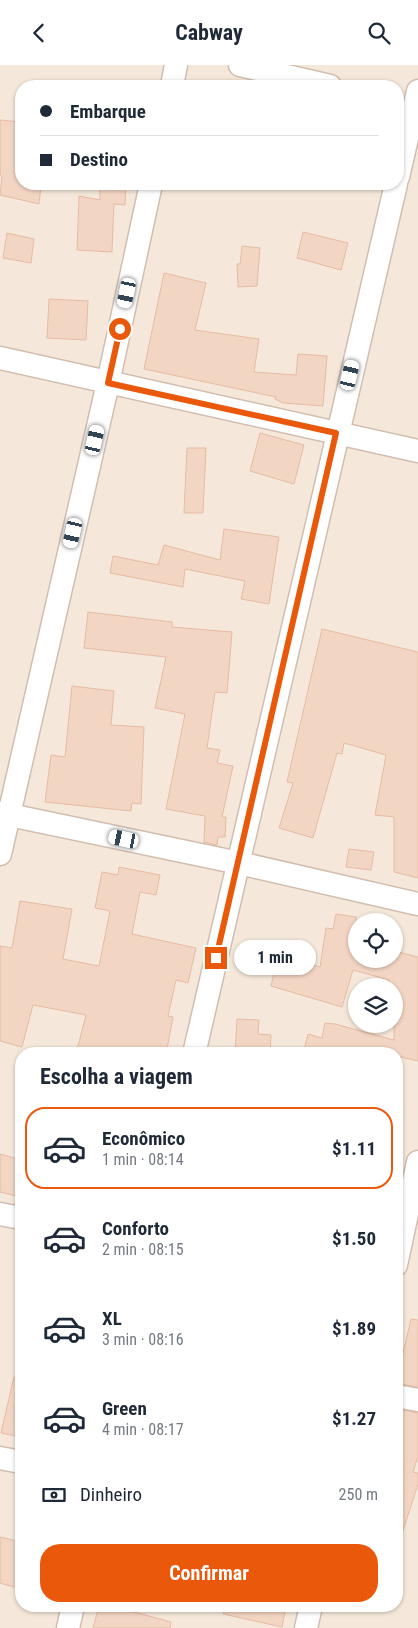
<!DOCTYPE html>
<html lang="pt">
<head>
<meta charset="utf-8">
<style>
  :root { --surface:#fff; --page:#f2f2f3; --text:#1f2937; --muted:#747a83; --line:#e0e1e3; --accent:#ea580c }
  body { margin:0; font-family:"Roboto Condensed",sans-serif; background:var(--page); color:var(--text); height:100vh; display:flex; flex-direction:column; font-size:19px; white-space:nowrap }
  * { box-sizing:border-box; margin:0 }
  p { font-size:16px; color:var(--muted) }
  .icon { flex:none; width:28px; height:28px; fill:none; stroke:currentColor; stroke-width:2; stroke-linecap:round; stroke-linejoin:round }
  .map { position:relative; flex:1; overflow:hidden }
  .panel { position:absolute; left:15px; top:982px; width:388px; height:565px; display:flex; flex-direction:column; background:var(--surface); border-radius:20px; box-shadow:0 1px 4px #0004 }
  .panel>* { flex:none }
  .guide { position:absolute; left:15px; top:15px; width:389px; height:110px; border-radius:20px; box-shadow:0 1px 4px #0004; display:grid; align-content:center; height:110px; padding:0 25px; background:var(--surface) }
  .controls { position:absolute; left:348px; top:848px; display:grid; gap:10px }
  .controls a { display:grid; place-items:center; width:55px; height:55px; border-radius:50%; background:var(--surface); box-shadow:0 1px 4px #0004; font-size:25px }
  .end { position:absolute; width:22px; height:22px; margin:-11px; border:6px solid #ea580c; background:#fff; box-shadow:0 0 0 2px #fff }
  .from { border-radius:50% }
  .bubble { position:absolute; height:35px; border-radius:18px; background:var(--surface); box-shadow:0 1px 4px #0004; font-size:16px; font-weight:700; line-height:35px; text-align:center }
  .car { position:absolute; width:15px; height:30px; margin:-15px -8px; border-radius:6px; box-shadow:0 0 4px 1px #0007; background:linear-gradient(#fff 24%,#345 0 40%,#fff 0 76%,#345 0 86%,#fff 0) }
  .guide b { display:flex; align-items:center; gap:18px; height:48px; font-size:19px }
  .guide b+b { border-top:1px solid var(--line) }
  .guide i { width:12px; height:12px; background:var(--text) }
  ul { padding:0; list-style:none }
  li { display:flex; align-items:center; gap:15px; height:82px; margin:0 10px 8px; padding:0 15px; border:2px solid transparent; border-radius:20px }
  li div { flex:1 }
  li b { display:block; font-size:19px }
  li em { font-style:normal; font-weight:700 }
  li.selected { border-color:var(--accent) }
  li>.icon { width:45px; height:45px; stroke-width:1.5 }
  h2 { padding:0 25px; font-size:22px; line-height:60px }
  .pay { display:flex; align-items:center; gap:12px; height:55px; padding:0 25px; font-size:19px }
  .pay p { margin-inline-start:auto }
  .button { display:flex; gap:10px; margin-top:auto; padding:10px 25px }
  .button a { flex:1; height:58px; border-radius:20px; background:var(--accent); color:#fff; font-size:20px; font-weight:700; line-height:58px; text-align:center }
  header { display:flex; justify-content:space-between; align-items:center; height:65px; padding:0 25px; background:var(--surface); font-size:22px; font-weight:700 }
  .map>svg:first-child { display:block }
  .residential { fill:#f5e8da; fill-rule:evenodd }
  .building { fill:#f3d5c3; stroke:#e6bba3 }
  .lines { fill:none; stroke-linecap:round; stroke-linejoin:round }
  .street-casing { stroke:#d1beb0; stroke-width:25 }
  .street { stroke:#fff; stroke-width:22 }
  .route { stroke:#ea580c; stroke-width:6 }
</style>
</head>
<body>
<header><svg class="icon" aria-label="back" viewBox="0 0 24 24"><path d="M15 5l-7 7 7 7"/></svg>Cabway<svg class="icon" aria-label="search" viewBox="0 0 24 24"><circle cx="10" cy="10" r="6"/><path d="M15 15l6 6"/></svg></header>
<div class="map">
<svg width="418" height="1563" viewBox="0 0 418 1563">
  <rect width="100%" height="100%" fill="#fdf6ec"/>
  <path class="residential" d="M0,0H418V1563H0ZM21,21H398V119H21ZM356,856H394V894H356ZM356,921H394V959H356ZM21,989H396V1541H21Z"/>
  <path class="building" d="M0,55L21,57V119L41,121L39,139L0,130L2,112L0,110Z
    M100,119H126L125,140L114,139L112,187L77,185L79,131L100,135Z
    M303,167L348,178L341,205L297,193Z
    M7,168L34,174L31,198L3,193Z
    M242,181L260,183L257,221L238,222L237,199H240Z
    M164,208L206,218L195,265L259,274L254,307L296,310L298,289L327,291L323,341L283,338L275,334L276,332L144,304Z
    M49,234L88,236L86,275L47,273Z
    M260,368L304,380L294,419L250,406Z
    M187,383H206L203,448H184Z
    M224,464L279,472L269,539L241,534L245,516L185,504L183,522L110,508L113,491L158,500L164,480L220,495Z
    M88,547L172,557V562L232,567L227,628L215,627L207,683L220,685L217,698L233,701L222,752H226L225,772H218L217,780L204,777L205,751L166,744L185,649L155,643L166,592L84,583Z
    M322,564L418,587V813L394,807V752L375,750L386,690L344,678L342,689L337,688L313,773L279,763L293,718L287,717Z
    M72,621L114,626L111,660L144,662L141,739L132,738L131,746L45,737L51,690L65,692Z
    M349,784L374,787L371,805L346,802Z
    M119,802L160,810L156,830L140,827L132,869L196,883L188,918L176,915L168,951L173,952L166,989H76L86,950L33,940L22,982L0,976V881L12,883L20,836L72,844L63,894L99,901L110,846L95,843L102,807L118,810Z
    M336,849L356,852V894H394V886L418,892V996L396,991V989H303L308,969L322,973L325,958L335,959L394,975V921H388L389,915L353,905L342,942L271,921L278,890L320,902L326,863L333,864Z
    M237,954L259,955L258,969L271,970L270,989H235Z
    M0,1089L21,1095V1112L16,1131L0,1127Z
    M411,1254L418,1255V1322L396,1318Z
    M14,1312H21V1372L1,1368Z
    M396,1344L418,1348V1391L413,1407L418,1408V1419L400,1475L396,1474Z
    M0,1472L21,1477V1524L0,1518Z
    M99,1541H112L171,1557L170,1563H93Z
    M224,1541H286L282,1562L223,1549Z"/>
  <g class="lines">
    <g class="street-casing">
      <path id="street" d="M240,0L330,21
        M172,21L176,0
        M398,112L418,26
        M0,293L418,386
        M0,748L239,798L418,839
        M0,789L108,318L151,119
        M194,989L396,119
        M0,1149L21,1153
        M396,1200L418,1097
        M396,1331L418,1335
        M0,1393L21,1397
        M68,1563L73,1541
        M306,1563L311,1541"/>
    </g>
    <use href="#street" class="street"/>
  </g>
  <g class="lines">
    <path class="route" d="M120,264L108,318L336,368L216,893"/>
  </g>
</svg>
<div class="controls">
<a><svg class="icon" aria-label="locate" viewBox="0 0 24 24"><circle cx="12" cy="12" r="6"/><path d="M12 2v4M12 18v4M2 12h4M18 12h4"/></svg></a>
<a><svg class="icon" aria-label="layers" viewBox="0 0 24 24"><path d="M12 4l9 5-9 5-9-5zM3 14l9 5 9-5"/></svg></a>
</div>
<i class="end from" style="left:120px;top:264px"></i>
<i class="end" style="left:216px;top:893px"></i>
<div class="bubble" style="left:234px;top:875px;width:82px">1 min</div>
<i class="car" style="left:127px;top:228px;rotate:192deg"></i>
<i class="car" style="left:350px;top:310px;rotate:13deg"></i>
<i class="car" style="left:95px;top:375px;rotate:13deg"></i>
<i class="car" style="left:73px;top:468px;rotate:193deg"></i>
<i class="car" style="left:124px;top:774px;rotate:282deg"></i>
<div class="guide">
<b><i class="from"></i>Embarque</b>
<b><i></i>Destino</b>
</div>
<section class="panel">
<h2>Escolha a viagem</h2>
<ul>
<li class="selected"><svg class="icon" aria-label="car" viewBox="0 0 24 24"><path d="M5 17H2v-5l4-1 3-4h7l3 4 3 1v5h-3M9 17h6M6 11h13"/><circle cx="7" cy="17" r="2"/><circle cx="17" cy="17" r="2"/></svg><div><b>Econômico</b><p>1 min · 08:14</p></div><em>$1.11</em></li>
<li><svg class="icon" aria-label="car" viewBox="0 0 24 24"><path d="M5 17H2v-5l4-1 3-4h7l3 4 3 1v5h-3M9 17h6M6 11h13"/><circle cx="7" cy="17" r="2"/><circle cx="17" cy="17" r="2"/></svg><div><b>Conforto</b><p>2 min · 08:15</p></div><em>$1.50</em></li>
<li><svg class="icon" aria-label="car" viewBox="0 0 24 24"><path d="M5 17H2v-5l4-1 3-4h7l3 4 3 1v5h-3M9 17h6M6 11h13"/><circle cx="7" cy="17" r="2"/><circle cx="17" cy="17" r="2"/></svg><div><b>XL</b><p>3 min · 08:16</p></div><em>$1.89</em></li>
<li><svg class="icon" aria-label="car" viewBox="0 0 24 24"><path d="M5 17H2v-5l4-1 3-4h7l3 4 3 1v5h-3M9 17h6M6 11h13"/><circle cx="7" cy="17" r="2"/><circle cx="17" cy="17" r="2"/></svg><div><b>Green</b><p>4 min · 08:17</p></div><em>$1.27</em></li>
</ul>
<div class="pay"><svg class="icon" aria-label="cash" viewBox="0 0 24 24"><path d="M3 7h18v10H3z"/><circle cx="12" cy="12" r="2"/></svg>Dinheiro<p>250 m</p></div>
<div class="button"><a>Confirmar</a></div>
</section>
</div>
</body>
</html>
